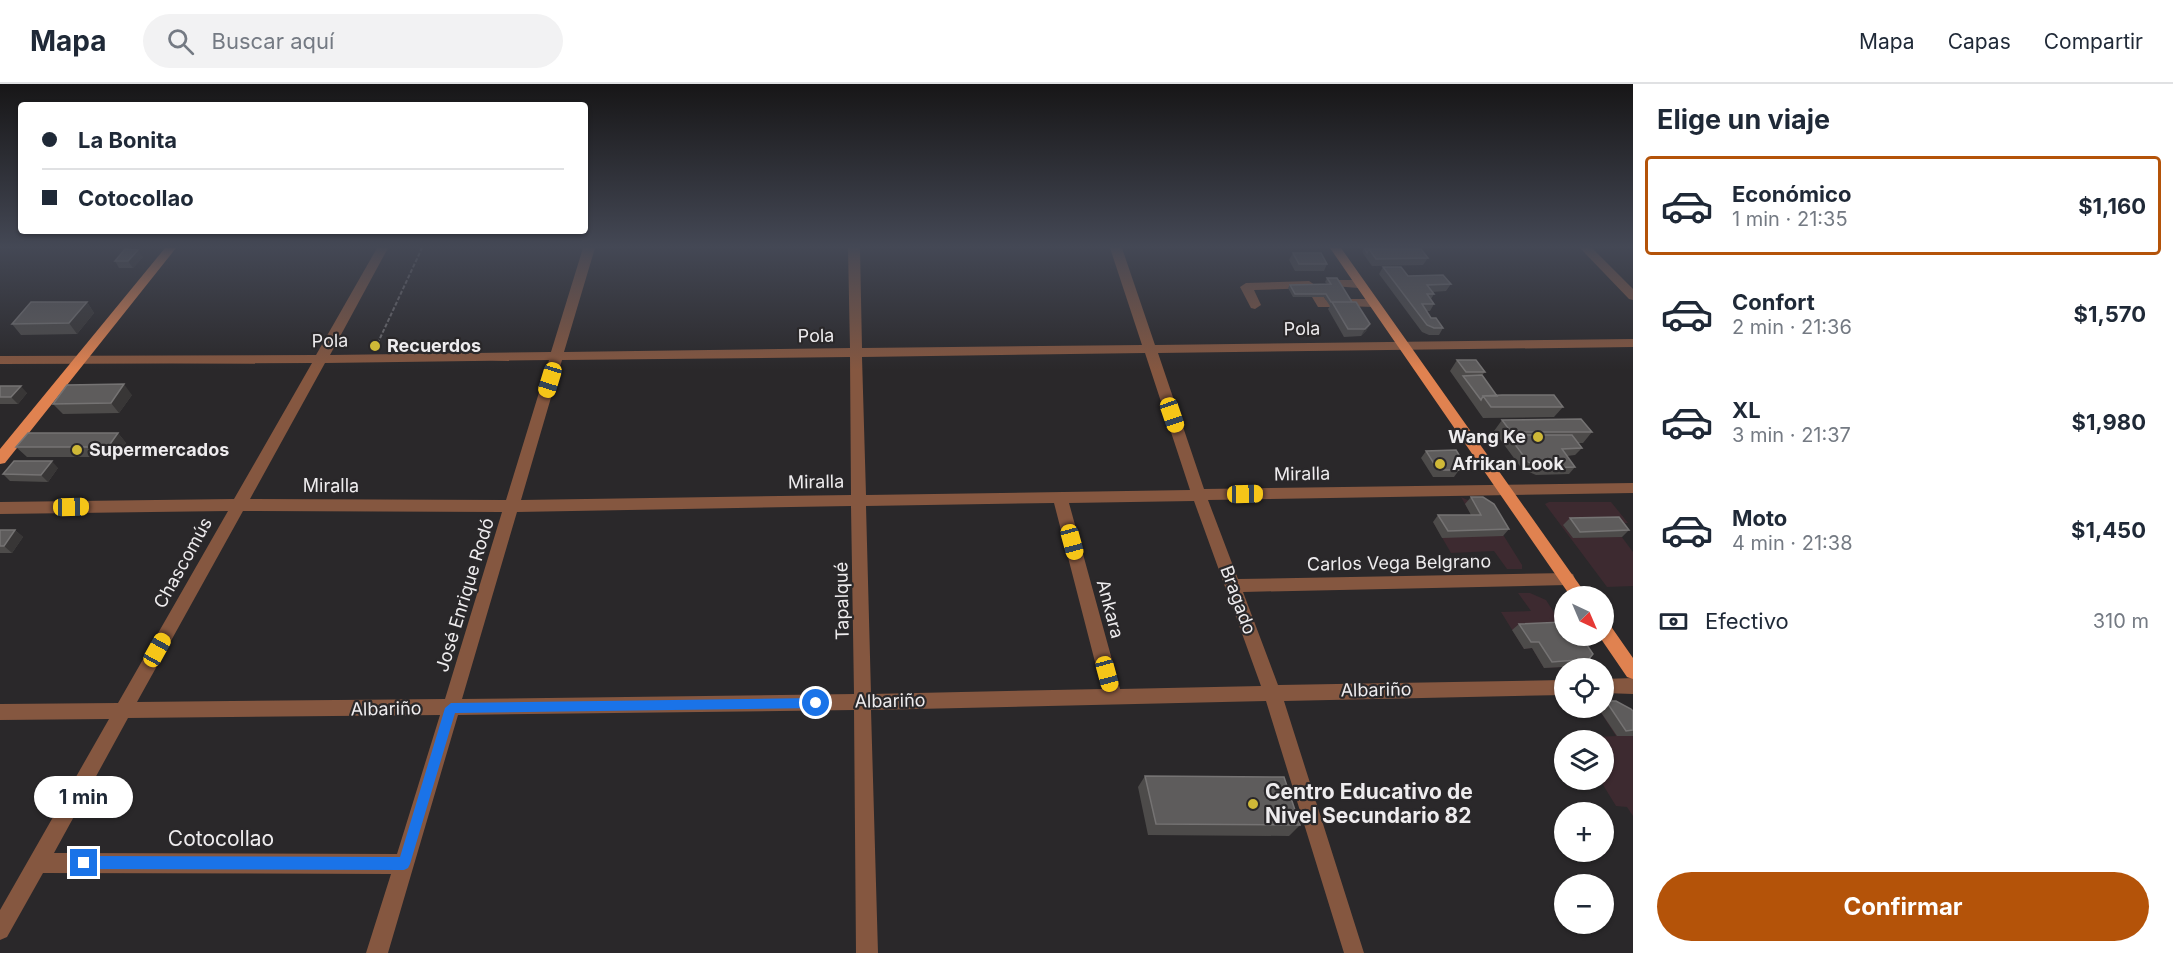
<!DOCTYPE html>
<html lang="es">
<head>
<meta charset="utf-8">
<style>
  :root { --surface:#fff; --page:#f2f2f3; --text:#1f2937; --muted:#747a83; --line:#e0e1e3; --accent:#b45309 }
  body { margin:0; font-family:Inter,sans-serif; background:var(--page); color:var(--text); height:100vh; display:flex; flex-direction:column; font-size:22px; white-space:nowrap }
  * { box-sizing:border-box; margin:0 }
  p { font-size:20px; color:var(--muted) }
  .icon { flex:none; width:33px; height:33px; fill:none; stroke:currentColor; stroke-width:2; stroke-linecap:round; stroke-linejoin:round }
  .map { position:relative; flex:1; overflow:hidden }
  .drawer { display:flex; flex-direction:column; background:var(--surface); width:540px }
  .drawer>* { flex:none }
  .top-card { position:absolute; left:18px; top:18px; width:570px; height:132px; border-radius:6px; box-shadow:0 2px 4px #0004; display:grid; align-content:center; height:132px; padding:0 24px; background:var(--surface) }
  .needle { width:39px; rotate:136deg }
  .tools { position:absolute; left:1554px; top:502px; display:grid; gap:12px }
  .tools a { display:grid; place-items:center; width:60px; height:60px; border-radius:50%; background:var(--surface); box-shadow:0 2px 4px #0004; font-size:30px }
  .end { position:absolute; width:27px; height:27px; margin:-14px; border:8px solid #1a73e8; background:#fff; box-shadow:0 0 0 3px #fff }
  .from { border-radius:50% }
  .bubble { position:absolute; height:42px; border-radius:21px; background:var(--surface); box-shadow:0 2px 4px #0004; font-size:20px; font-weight:700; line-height:42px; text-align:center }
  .car { position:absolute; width:18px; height:36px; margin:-18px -9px; border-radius:8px; box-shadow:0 0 4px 2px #0007; background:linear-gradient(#f5c518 24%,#345 0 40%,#f5c518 0 76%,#345 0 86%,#f5c518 0) }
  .top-card b { display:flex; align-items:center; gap:21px; height:57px; font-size:22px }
  .top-card b+b { border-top:2px solid var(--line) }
  .top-card i { width:15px; height:15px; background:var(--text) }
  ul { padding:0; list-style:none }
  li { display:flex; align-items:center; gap:18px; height:99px; margin:0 12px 9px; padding:0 12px; border:3px solid transparent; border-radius:6px }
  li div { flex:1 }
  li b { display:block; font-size:22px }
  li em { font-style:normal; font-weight:700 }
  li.active { border-color:var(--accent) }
  li>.icon { width:54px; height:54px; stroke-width:1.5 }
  h2 { padding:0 24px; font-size:27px; line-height:72px }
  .pay { display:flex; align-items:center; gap:15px; height:66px; padding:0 24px; font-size:22px }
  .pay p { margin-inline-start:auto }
  .primary-button { display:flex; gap:12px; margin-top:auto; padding:12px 24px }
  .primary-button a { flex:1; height:69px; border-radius:36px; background:var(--accent); color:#fff; font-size:24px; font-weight:700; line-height:69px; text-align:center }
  header { display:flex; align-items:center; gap:36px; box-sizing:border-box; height:84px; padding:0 30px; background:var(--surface); border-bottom:2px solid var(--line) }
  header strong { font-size:28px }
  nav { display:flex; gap:33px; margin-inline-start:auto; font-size:21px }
  .search { width:420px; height:54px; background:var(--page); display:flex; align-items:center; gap:15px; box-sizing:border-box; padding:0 21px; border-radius:33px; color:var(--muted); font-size:22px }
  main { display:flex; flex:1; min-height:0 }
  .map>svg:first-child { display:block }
  .commercial { fill:#3d2a30 }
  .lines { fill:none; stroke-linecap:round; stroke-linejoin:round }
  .path { stroke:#706e70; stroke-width:2; stroke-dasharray:4 2; stroke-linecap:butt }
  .minor { fill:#855740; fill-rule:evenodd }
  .major { fill:#e08250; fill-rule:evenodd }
  .wall { fill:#4d4b4a }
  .shaded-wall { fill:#383636 }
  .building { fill:#5e5c5c; stroke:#757373; stroke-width:1.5 }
  .route { fill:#1a73e8 }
  .poi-dot { fill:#cfb837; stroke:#2a282a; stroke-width:2 }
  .labels { text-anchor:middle; stroke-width:4.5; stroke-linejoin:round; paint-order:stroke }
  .street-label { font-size:18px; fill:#eeecee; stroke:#2a282a }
  .poi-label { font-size:18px; font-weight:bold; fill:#eeecee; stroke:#2a282a; text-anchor:start }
  .near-poi-label { font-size:21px; font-weight:bold; fill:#eeecee; stroke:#2a282a; text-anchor:start }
  .near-street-label { font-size:21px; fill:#eeecee; stroke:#2a282a }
</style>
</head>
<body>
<header>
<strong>Mapa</strong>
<div class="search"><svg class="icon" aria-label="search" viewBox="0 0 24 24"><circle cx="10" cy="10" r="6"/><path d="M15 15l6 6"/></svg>Buscar aquí</div>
<nav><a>Mapa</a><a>Capas</a><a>Compartir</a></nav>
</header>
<main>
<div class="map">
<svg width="1633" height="869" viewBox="0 0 1633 869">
  <rect width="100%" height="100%" fill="#2a282a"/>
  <path class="commercial" d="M1461,413L1487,425L1522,481V485H1507L1494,467L1451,469L1433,438L1475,437Z
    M1549,418H1611L1628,439L1612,440L1633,468V502L1607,503L1545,420Z
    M1518,509H1530L1546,516L1564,544V552L1586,575L1583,582L1544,584L1532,564L1524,565L1501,528L1531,527Z
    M1598,624H1604L1633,644V732L1627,723L1616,722L1600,696H1604V657H1575L1573,654L1616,652Z"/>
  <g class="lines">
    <path class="path" d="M375,265L422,164"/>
    <path class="minor" d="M377,164H388L330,271L551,268L583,164H595L564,268L850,264L848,164H860L862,264L1142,261L1110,164H1122L1155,261L1633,255V263L1158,269L1204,405L1633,399V409L1208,416L1238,495L1567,489L1573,490L1575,495L1573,500L1567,501L1243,508L1278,601L1564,596V611L1284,617L1364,869H1344L1266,617L871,626L878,869H856L854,626L458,631L388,869H366L391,790L43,789L7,853L0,856V826L109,635L0,636V620L118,619L228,427L0,430V418L234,415L312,279L0,280V272L316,271ZM1145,269L1190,406L866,411L862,273ZM850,273L851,411L521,416L562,276ZM549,276L506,416L250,415L325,279ZM1194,417L1261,602L1120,605L1069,419ZM1054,419L1102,605L871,610L866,422ZM851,422L854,610L462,615L517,428ZM243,427L502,428L445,615L137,618ZM440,631L397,770L54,769L128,634Z
      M1580,164H1592L1633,205V216L1629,215Z
      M1337,196H1359L1365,200L1359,204L1333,202V198Z
      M1309,197L1315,201L1313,204L1254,206L1261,221L1255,225L1251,224L1240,203L1246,199Z
      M1318,209L1322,210L1326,216L1332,217V223H1318L1312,213Z
      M1349,215H1373L1379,219L1373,223L1345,222L1343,219Z
      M1633,594V610L1604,609V595Z"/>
    <path class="major" d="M165,164H176L5,379L0,380V365Z
      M1330,164H1341L1588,513H1571Z
      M1604,539L1610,541L1633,574V595L1627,593L1599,552H1604Z"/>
  </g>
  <path class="wall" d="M1364,164L1382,165L1428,174L1423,181L1372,182L1362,168Z
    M1293,169L1327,180L1324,187H1295L1289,176Z
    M143,173L133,184H119L115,177Z
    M1383,183L1408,192L1451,200L1446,207L1432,208L1434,210L1431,215L1434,220L1430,227H1426L1431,234L1443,244L1439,251H1429L1422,248L1379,190Z
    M1327,194L1352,218L1370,240L1366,247L1361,252L1344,253L1328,225L1330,222L1324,213H1293L1288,204L1290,201L1327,200L1325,198Z
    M87,218L94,229L77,250L21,251L12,240Z
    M1457,276L1485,288L1482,291L1497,312L1563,323L1554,333L1483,334L1450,287Z
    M0,302L27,309L18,320H0Z
    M132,311L119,329L63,330L53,320Z
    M1502,336L1592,348L1583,359H1578L1582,364L1575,371L1567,372L1575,383L1569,390L1536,391L1522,385L1494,347Z
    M118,349L126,359L117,373H27L16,363Z
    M1426,367L1459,386L1454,393H1433L1421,374Z
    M58,384L48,398L10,397L3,390Z
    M1471,413L1509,445L1503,452L1442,454L1433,438L1438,431H1471L1465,420Z
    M1570,434L1629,446L1622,453L1573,454L1563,441Z
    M0,446H15L23,453L12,469H0Z
    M1519,540L1589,575L1581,582L1544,584L1532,564L1524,565L1512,546Z
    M1606,617L1633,627V652H1617L1598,624H1604V619Z
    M1145,692L1300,741L1289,752L1148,751L1138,703Z"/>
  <path class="shaded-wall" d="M138,166L143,173L133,184L128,177Z
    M87,218L94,229L77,250L69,239Z
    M1370,240L1366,247L1361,252L1365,245Z
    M124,300L132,311L119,329L111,319Z
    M21,302L27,309L18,320L11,313Z
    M118,349L126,359L117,373L108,363Z
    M52,377L58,384L48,398L41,391Z
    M15,446L23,453L12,469L4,462Z"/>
  <path class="building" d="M1364,164H1381L1382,165H1369L1367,169Z
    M125,165L138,166L128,177H115Z
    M1369,165H1421L1428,174L1376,175Z
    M1293,169H1321L1327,180H1299Z
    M1383,183H1401L1408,192L1443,191L1451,200L1427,201L1434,210H1427L1434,220H1422L1431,234H1436L1443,244H1434L1427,241Z
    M1327,194H1337L1352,218H1331L1326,210H1295L1290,201L1331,200Z
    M31,218H87L69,239L12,240Z
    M1332,218H1356L1370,240L1365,245H1348Z
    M1457,276H1476L1485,288H1466Z
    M1482,291L1497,312H1483L1481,316L1463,292Z
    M124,300L111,319L53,320L67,301Z
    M0,302H21L11,313H0Z
    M1502,311H1554L1563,323H1491L1483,312Z
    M1581,335L1592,348H1511L1502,336Z
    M28,349H118L108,363H16Z
    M1508,351H1572L1582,364L1562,365L1575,383L1542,384L1528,378Z
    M1456,366L1464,379L1459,386H1438L1426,367Z
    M14,377H52L41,391L3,390Z
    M1471,413H1483L1494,420L1509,445L1448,447L1438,431H1481Z
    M1619,433L1629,446L1580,448L1570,434Z
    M0,446H15L4,462H0Z
    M1564,538V552H1581L1593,570L1589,575L1552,578L1539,558H1531L1519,540Z
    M1606,617H1616L1631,625L1633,627V646L1626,647Z
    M1145,692L1284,693L1300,741L1156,740Z"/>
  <linearGradient id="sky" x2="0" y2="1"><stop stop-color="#171617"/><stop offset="0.57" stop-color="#444855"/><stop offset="1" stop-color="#444855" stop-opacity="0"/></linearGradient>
  <rect width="1633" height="286" fill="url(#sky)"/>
  <path class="route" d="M816,614L821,619L816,624L455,629L410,780L408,784L404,786L84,785L79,783L77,779L79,774L84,772L400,773L445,624L451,619Z"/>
  <g class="poi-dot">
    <circle cx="375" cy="262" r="6"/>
    <circle cx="1538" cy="353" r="6"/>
    <circle cx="77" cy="366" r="6"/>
    <circle cx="1440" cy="380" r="6"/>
    <circle cx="1253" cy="720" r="6"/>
  </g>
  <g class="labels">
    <g class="street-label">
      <text transform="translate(1302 245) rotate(-1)" y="6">Pola</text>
      <text transform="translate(816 252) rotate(-1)" y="6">Pola</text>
      <text transform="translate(330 257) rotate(-1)" y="6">Pola</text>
      <text transform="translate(1302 390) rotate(-1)" y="6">Miralla</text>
      <text transform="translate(816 398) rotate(-1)" y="6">Miralla</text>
      <text x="331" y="408">Miralla</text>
      <text transform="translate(183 479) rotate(-61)" y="6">Chascomús</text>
      <text transform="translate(1399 479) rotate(-1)" y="6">Carlos Vega Belgrano</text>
      <text transform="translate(465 511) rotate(-73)" y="6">José Enrique Rodó</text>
      <text transform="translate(1238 516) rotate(70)" y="6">Bragado</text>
      <text transform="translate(842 517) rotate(-91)" y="6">Tapalqué</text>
      <text transform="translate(1110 525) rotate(75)" y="6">Ankara</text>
      <text transform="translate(1376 606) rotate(-1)" y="6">Albariño</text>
      <text transform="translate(890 617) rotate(-1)" y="6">Albariño</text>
      <text transform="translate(386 625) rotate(-1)" y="6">Albariño</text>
    </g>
    <g class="poi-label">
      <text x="387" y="268">Recuerdos</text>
      <text x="1526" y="359" text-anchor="end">Wang Ke</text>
      <text x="89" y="372">Supermercados</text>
      <text x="1452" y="386">Afrikan Look</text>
    </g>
    <g class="near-poi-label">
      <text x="1265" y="715">Centro Educativo de<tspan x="1265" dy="24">Nivel Secundario 82</tspan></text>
    </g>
    <g class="near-street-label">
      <text x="221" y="762">Cotocollao</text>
    </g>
  </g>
</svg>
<div class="tools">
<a><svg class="needle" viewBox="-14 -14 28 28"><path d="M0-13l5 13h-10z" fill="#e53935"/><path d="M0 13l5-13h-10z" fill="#747a83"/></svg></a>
<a><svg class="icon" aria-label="locate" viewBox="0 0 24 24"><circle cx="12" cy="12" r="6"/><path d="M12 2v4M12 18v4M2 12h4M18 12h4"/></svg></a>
<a><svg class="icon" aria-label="layers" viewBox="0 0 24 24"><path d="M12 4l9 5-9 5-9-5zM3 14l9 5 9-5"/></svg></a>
<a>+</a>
<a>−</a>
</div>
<i class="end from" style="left:816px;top:619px"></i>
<i class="end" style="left:84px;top:779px"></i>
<div class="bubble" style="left:34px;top:692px;width:99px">1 min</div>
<i class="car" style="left:550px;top:296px;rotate:197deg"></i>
<i class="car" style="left:1172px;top:331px;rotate:161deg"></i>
<i class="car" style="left:1245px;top:410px;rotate:89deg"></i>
<i class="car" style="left:71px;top:423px;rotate:89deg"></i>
<i class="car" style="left:1072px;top:458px;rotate:165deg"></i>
<i class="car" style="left:157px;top:566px;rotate:29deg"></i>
<i class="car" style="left:1107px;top:590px;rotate:165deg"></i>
<div class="top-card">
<b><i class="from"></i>La Bonita</b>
<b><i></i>Cotocollao</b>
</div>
</div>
<section class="drawer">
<h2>Elige un viaje</h2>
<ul>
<li class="active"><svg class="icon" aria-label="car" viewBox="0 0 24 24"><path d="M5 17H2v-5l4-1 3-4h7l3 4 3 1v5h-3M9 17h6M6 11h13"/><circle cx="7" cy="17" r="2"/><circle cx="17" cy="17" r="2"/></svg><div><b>Económico</b><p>1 min · 21:35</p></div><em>$1,160</em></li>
<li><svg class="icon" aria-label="car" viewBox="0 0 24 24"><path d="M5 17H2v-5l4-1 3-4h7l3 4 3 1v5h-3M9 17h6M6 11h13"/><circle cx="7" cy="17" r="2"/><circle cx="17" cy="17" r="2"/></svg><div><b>Confort</b><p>2 min · 21:36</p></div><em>$1,570</em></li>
<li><svg class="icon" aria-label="car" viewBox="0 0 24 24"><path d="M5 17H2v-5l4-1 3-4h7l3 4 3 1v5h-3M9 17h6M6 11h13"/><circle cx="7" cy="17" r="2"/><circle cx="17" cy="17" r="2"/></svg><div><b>XL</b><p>3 min · 21:37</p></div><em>$1,980</em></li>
<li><svg class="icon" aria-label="car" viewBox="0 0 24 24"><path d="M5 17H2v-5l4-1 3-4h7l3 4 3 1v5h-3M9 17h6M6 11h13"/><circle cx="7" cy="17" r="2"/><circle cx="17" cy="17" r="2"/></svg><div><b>Moto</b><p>4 min · 21:38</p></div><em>$1,450</em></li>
</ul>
<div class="pay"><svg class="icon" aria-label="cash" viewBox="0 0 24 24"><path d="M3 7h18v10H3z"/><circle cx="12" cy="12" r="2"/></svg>Efectivo<p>310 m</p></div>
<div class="primary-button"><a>Confirmar</a></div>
</section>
</main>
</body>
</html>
